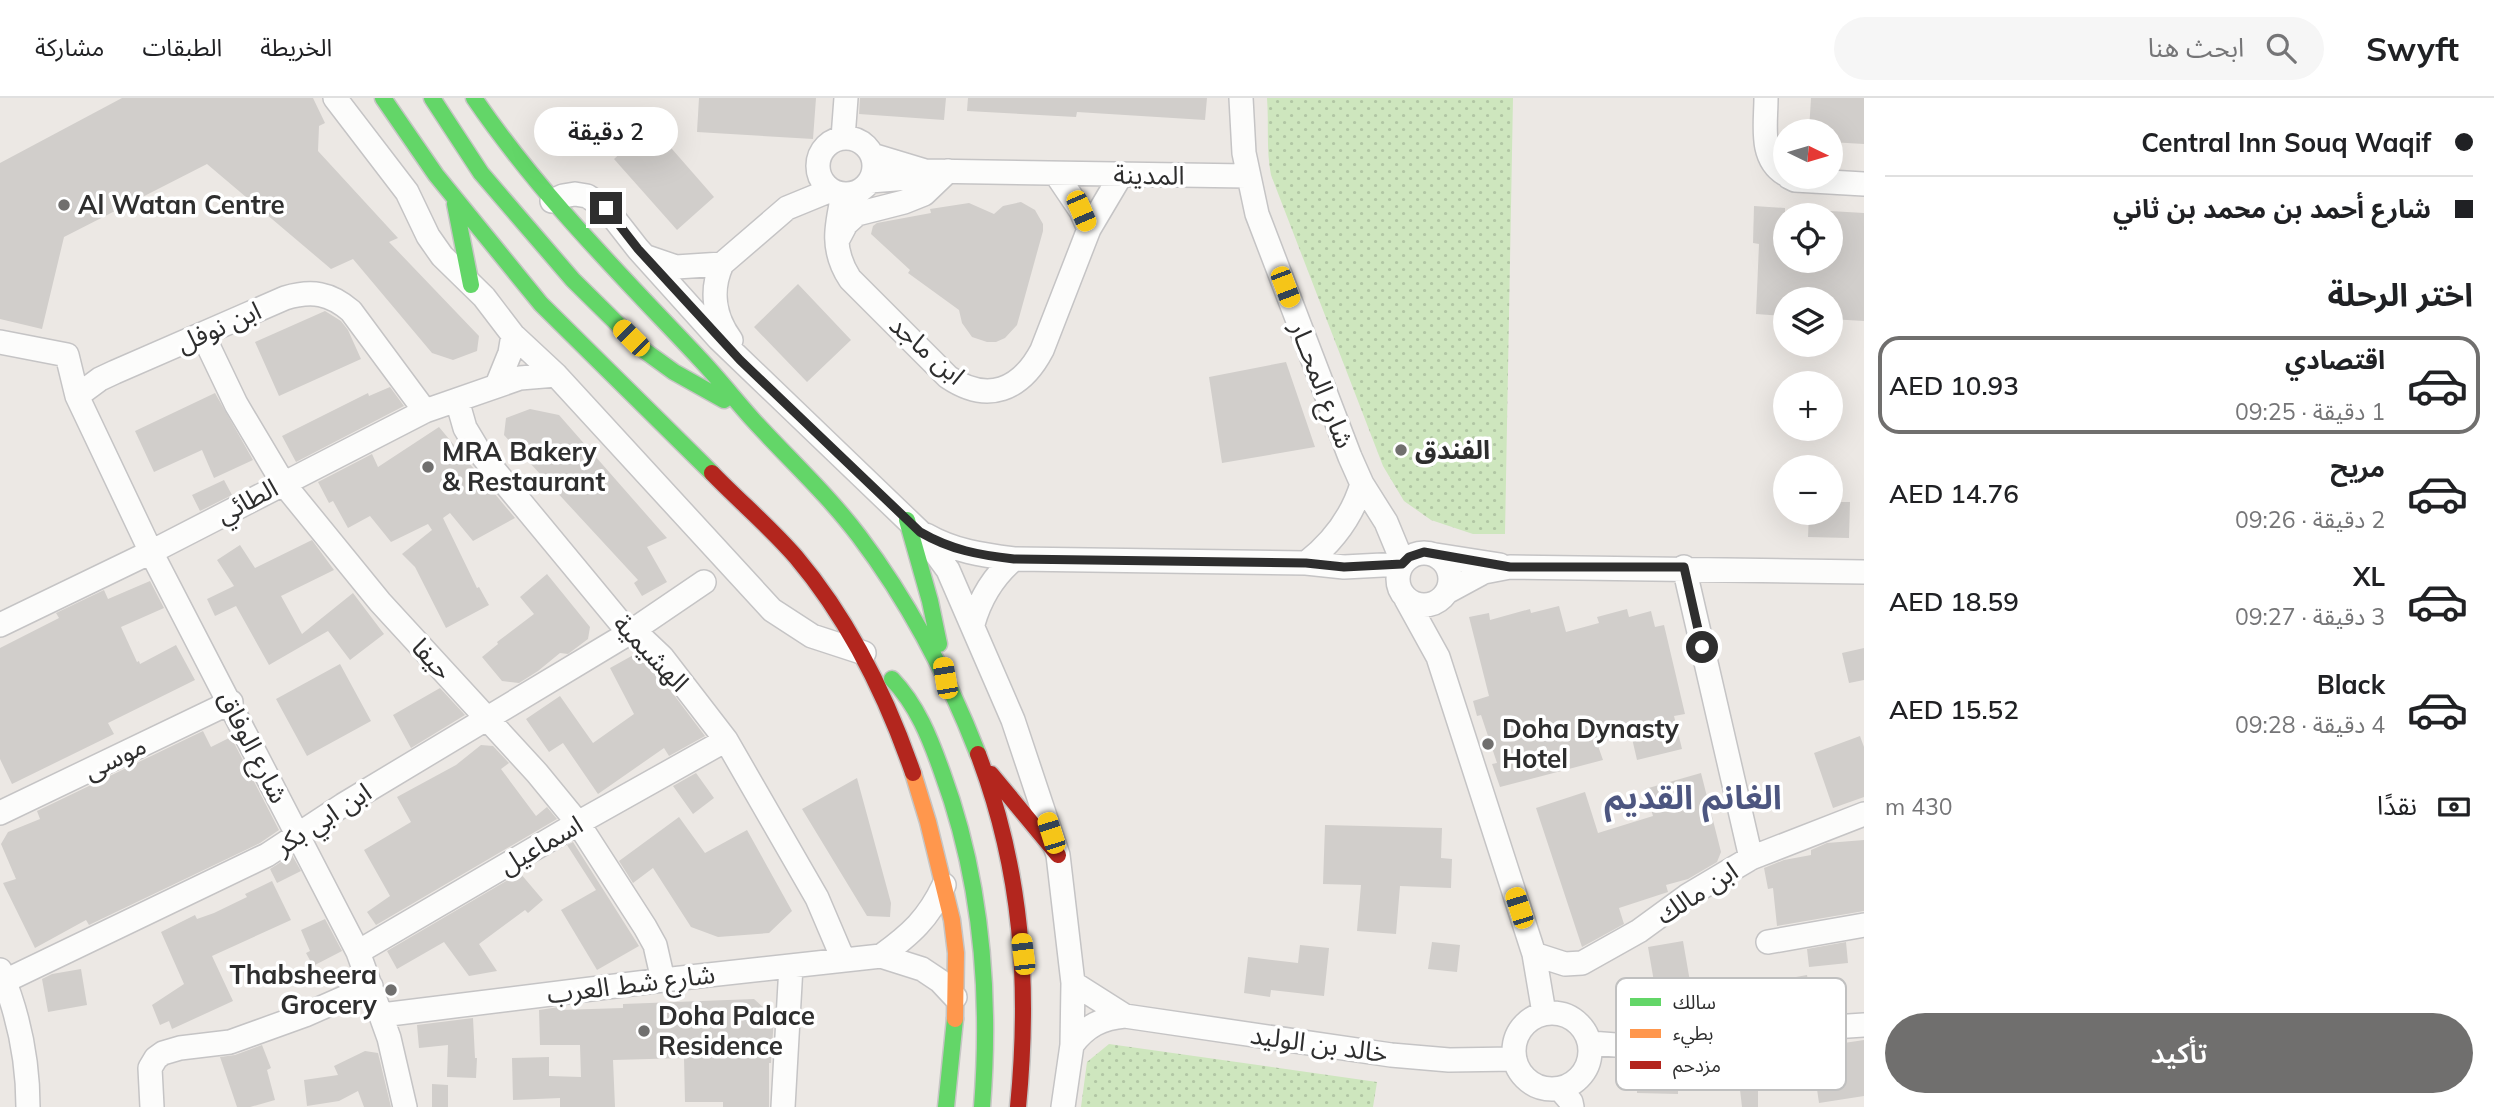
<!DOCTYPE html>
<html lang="ar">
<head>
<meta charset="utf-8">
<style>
  :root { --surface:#fff; --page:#f6f6f6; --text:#202124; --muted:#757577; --line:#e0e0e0; --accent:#706f6e }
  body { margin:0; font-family:Mulish,"Noto Sans Arabic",sans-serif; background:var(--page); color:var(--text); direction:rtl; height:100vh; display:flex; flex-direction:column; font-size:26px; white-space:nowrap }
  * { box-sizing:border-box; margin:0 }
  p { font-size:23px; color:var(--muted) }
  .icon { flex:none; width:38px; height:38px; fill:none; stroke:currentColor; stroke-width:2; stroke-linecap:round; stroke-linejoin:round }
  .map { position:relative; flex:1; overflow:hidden; direction:ltr }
  .drawer { display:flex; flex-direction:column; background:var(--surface); width:630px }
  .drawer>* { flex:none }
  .top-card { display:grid; align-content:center; height:154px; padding:0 21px; background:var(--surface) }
  .needle { width:46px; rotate:95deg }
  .buttons { position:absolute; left:1773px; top:21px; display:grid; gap:14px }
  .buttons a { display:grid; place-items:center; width:70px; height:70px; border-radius:50%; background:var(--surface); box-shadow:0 7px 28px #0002; font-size:35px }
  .end { position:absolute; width:32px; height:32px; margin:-16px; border:9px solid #2e2e2e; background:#fff; box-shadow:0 0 0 4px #fff }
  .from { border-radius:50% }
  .bubble { position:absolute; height:49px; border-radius:24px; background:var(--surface); box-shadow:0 7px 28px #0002; font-size:23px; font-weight:600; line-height:49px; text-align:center; direction:rtl }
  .car { position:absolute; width:21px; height:42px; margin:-21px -10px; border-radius:9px; box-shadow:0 0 5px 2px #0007; background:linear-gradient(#f5c518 24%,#345 0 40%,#f5c518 0 76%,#345 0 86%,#f5c518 0) }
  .top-card b { display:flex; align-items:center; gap:24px; height:66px; font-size:26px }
  .top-card b+b { border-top:2px solid var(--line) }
  .top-card i { width:18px; height:18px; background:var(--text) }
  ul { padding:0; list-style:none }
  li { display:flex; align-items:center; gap:21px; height:98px; margin:0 14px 10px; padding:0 7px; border:4px solid transparent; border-radius:21px }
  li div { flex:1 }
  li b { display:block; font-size:26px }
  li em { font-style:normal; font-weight:600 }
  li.selected { border-color:var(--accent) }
  li>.icon { width:63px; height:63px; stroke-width:1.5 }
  h2 { padding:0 21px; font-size:32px; line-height:84px }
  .pay { display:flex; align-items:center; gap:18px; height:77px; padding:0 21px; font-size:26px }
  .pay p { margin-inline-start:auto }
  .button { display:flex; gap:14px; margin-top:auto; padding:14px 21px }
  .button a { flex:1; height:80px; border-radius:42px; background:var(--accent); color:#fff; font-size:28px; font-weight:600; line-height:80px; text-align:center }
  header { display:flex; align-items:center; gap:42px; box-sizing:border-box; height:98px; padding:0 35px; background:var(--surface); border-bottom:2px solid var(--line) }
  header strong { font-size:33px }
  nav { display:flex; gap:38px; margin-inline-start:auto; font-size:24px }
  .search { width:490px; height:63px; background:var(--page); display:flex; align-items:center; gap:18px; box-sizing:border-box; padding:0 24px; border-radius:38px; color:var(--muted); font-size:26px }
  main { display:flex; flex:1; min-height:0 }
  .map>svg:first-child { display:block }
  .park { fill:url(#park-dots) }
  .building { fill:#d1cecb }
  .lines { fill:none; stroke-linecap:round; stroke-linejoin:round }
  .street-casing { stroke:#c5c4c5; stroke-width:26 }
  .fast-casing { stroke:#c6c5c4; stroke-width:19 }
  .slow-casing { stroke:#c6c5c4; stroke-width:19 }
  .jam-casing { stroke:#c6c5c4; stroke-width:19 }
  .street { stroke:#fcfcfb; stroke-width:23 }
  .fast { stroke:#63d668; stroke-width:16 }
  .slow { stroke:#ff974d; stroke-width:16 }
  .jam { stroke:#b3261e; stroke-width:16 }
  .route { stroke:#2e2e2e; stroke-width:9 }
  .poi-dot { fill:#706f6e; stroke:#fff; stroke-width:2.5 }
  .labels { text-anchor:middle; stroke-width:7; stroke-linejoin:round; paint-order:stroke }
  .street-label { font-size:26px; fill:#2e2e2e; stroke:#fff }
  .poi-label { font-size:26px; font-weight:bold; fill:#2e2e2e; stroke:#fff; text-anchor:start }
  .district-label { font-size:33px; font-weight:bold; fill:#4d5680; stroke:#fff }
  .key { fill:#fff; stroke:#c0c0c0; stroke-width:2 }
  .key-label { font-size:19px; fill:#2e2e2e }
</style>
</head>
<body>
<header>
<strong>Swyft</strong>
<div class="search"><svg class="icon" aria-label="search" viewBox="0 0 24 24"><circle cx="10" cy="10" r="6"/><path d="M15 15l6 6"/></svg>ابحث هنا</div>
<nav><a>الخريطة</a><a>الطبقات</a><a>مشاركة</a></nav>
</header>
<main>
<section class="drawer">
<div class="top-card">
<b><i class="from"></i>Central Inn Souq Waqif</b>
<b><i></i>شارع أحمد بن محمد بن ثاني</b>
</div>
<h2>اختر الرحلة</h2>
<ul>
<li class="selected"><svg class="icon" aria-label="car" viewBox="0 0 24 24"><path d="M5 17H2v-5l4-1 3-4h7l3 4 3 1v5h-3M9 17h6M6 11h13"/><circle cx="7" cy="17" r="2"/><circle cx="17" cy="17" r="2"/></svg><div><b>اقتصادي</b><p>1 دقيقة · 09:25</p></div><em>AED 10.93</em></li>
<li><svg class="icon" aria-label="car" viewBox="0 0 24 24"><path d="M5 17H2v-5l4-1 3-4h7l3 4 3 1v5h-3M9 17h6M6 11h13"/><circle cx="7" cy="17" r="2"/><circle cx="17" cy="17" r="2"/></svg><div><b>مريح</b><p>2 دقيقة · 09:26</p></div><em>AED 14.76</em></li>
<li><svg class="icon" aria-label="car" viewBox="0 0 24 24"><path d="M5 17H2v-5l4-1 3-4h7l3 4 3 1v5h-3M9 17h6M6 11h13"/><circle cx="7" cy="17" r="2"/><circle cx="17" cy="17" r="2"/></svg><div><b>XL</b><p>3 دقيقة · 09:27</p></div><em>AED 18.59</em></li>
<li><svg class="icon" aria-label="car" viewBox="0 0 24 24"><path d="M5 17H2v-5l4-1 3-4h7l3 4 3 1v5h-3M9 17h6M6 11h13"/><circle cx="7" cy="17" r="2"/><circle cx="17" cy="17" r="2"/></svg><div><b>Black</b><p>4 دقيقة · 09:28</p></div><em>AED 15.52</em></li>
</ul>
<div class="pay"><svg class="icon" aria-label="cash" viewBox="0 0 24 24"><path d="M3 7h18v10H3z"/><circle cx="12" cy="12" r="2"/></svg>نقدًا<p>430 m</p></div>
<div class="button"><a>تأكيد</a></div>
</section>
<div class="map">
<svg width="1864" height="1009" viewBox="0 0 1864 1009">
  <defs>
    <pattern id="park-dots" width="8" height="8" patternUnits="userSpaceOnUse" patternTransform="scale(1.75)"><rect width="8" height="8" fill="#cee6be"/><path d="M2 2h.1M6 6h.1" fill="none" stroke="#b1c6a4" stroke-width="1.8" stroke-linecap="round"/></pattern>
  </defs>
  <rect width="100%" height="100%" fill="#ece8e4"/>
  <path class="park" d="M1267,0H1513L1505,436H1473L1431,422L1404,403L1383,368L1271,77C1266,51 1269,26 1267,0Z
    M1109,946L1377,984L1373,1009H1081L1087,964Z"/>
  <path class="building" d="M122,0H313L325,25L319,28L318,53L398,140L389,144L479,238L477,253L453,262L432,255L353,161L331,171L207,66L64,139L42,231L0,221V65Z
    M699,0H816L813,41L697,34Z
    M860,0H946L944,22L859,16Z
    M968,0H1207L1205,22L1077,14L1076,19L967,13Z
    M1811,0H1864V46L1830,44V33H1809Z
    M634,43H665L714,99L677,132L614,61Z
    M1021,104L1035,112L1043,126V133L1017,227L1005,240L996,244H987L972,239L962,225L959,212L908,175L910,172L871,136L873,128L877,125L931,115L930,111L969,105L994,116L1003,108Z
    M1754,108L1785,110V163H1830V113L1864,115V223L1830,221V201H1785V218L1756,216L1759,146L1753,145Z
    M798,186L851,242L807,284L754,229Z
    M325,213L341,223L348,232L361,261L279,298L255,244Z
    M1286,264L1315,349L1222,365L1209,279Z
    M390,289L404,308L296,364L282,338L368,295L369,298Z
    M215,295L253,362L214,380L202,352L154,374L135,333Z
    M530,311L559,317L667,440L647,449L667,484L642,498L634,485L638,482L504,337L506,320Z
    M439,329L515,420L473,443L450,415L443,420L477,490L479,489L489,507L446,530L415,469L402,456L432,432L428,426L391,444L370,418L348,430L333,403L329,405L318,384L372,356L378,369Z
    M224,382L232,397L200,413L192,397Z
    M1830,404H1850L1849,440L1808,439L1809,415H1830Z
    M312,442L334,472L281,498L302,536L353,495L384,536L350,562L328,533L269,567L236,508L215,518L207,501L234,488L217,462L240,447L255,470Z
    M547,476L590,529L588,541L568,556L560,555L538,573L519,585L502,583L482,559L498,546L497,544L534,516L520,499Z
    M150,483L164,510L121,529L137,564L139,563L140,566L176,547L195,582L108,625L114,636L12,686L0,661V550L59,520L56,515L104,492L108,501Z
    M1559,508L1566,534L1599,525L1597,519L1627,511L1629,519L1651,513L1655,529L1664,527L1685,616L1674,618L1682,651L1637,662L1631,636L1597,645L1603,662L1500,689L1492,666L1497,665L1481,617L1477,618L1473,603L1489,598L1469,519L1489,515L1490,522L1530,511L1531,515Z
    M1864,550V582L1849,585L1842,555Z
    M637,555L652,568L705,638L669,658L664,650L598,696L563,645L549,654L526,621L560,598L593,645L634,616L610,570Z
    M340,566L371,623L307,658L276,601Z
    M440,590L465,617L411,650L393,617Z
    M203,633L211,649L231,639L279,732L260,745L116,814L89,827L86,822L35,850L3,785L16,781L1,746L8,734L40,721L37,713Z
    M1860,638L1864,649V699L1833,710L1814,655Z
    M481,647L493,648L509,665L501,671L536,718L547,709L557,721L376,827L367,814L390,798L364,752L411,724L397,699L456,667Z
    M696,675L714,700L693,716L673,688Z
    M1701,675L1721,754L1717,764L1688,781L1666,787L1668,794L1619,810L1624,826L1582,849L1536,710L1585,694L1598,735L1653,718L1645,691Z
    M857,680L891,805L890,819L867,818L802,711Z
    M679,719L705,755L747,732L792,813L769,835L718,839L691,829L653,770L633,785L619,763Z
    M1325,727L1442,730L1441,760L1452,761L1451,790L1400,788L1396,836L1357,833L1361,787L1323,786Z
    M1864,742V813L1777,828L1773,790L1768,791L1764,770L1784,762L1811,757V752L1827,745Z
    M573,744L639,848L597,872L561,812L596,792L567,747Z
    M292,757L301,773L277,785L270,771Z
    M520,775L543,802L528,815L525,812L479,846L497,873L469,878L444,844L397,871L387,853Z
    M272,783L291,822L212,858L233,903L172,931L169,923L160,927L152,907L184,886L161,834L195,817L197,821L214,815L247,799L245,796Z
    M325,821L342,853L313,868L306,855L310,853L301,832Z
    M1683,843L1693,901L1658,907L1648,849Z
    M1432,844L1460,847L1457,874L1428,871Z
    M1846,844L1848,865L1809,869L1807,851Z
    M1300,847L1329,850L1324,898L1271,892L1270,899L1244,895L1248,859L1298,865Z
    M81,871L87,907L48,914L42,881L52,876Z
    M1807,877L1813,910L1791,913L1785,881Z
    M754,901L774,919L771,965H769V1009H723V1004H685L684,960L613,962L615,1009H560V1000L513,1002L512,960L549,959V978L581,979L580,947H540L539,912L559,909L560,912L623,910V906Z
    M473,920L475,960H477L476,980L447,979L448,947L419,950L417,927Z
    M1864,942V998L1819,1005L1811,950Z
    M262,947L271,970L267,972L275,1002L250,1009H237L220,959L235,957Z
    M1779,951L1784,985L1758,988V1009H1742L1736,957Z
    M365,953L378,955L391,1009H364L358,993L339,1003L307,1008L304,982L338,977L334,968Z
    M1673,959L1672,976H1678V996L1637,995V976L1652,962Z
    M432,986L448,987V1009H432Z"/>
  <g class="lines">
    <g class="street-casing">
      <path id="street" d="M335,0L407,94L428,138L442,158L484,199L513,237L556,277L772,512L812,538L864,555
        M1241,0L1244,55L1257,116L1350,359L1362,386L1386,424L1403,465
        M1766,0C1766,27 1759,60 1785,76
        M843,40L846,0
        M818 68a28 28 0 1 1 56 0a28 28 0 1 1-56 0Z
        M872,57L925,73L1247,78
        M1056,76L1081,113L1089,131
        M1789,79L1795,82L1864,86
        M870,83L908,80L925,73
        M843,97C836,129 831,152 850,181L948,279C988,306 1021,292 1042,252L1089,131L1121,77
        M552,103L563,98L575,96L587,98L606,110L638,151L719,241L920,434L948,472L1013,622L1058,757L1073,885L1072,947L1063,1009
        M837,143L846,126L857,116L904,104L924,96L948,73
        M647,159L676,169L722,166
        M203,237L236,306L283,385L380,504L537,675L578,725L645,829L655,847L663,882
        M731,242C714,219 710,192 722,166L787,110L831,92
        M0,244L67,257L77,298L151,454L358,854L389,940L405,1009
        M497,287L510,255L513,237
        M77,298L100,281L115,274L285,200C312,192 330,195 351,213L425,313
        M457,302L465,330L480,355L629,535L643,541L662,559L726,642L817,800L843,861
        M926,437C954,453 982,457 1014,461L1306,465L1344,469L1402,466
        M1398 481a26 26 0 1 1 52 0a26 26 0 1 1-52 0Z
        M1436,457L1500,467
        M1306,465C1333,444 1352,419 1362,386
        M1684,469L1751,760
        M1447,494L1484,474L1510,469L1864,474
        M1406,501L1438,559L1534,856L1544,915
        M973,526C980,501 994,478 1014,461
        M0,527L151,454L425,313L520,280L556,277
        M0,715L231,604
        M1768,844L1864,827
        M358,854L578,725L726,642
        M1534,856L1565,866L1582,865L1639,833L1687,798L1751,760L1864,716
        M881,858C911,836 928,821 944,787
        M0,872C19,917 28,961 28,1009
        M5,883L267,757L343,707L629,535L704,484
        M1073,885L1125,918
        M1514 953a38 38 0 1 1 76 0a38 38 0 1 1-76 0Z
        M382,917L663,882L881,858L922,871L940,883L955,899
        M1590,945L1642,949L1787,932L1864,927
        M1072,947C1086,928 1102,920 1125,918L1391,957L1449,962L1515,961
        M1560,991L1571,1004L1572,1009
        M152,1009L150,970L156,960L163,955L180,950L230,944L305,917L371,888
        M783,1009L791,868"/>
    </g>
    <g class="fast-casing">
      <path id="fast" d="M383,0L436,77L541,206L712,375
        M432,0L481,75L573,182L645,253L674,274L724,302
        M474,0C541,98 619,175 699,260C719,281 736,303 755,324C790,362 828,397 859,438C909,504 948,579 978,656
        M455,106L471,187
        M907,422L930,503L939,546
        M892,581C917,607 930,640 942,674C982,782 991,894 982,1009
        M946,1009L955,921"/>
    </g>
    <g class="slow-casing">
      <path id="slow" d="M913,675L928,724L952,822L956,855L955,921"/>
    </g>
    <g class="jam-casing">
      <path id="jam" d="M712,375C739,403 770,429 796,459C850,523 886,597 913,675
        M978,656C1022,772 1030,886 1018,1009
        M991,676L1058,757"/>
    </g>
    <use href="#street" class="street"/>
    <use href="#fast" class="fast"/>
    <use href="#slow" class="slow"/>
    <use href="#jam" class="jam"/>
  </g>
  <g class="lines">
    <path class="route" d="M606,110L638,151L740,262L920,434C951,452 979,457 1014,461L1306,465L1344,469L1402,466L1409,459L1424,454L1510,469H1684L1702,549"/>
  </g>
  <g class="poi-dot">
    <circle cx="64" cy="107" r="7"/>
    <circle cx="1401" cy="352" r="7"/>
    <circle cx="428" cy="369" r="7"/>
    <circle cx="1488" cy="646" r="7"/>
    <circle cx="391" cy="892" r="7"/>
    <circle cx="644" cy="933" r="7"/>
  </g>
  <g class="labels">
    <g class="street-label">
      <text transform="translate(1149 77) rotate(1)" y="9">المدينة</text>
      <text transform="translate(219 229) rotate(-24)" y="9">ابن نوفل</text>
      <text transform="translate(927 252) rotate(41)" y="9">ابن ماجد</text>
      <text transform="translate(1322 287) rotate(69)" y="9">شارع المحــار</text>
      <text transform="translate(247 403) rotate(-28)" y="9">الطائي</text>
      <text transform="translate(651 555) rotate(46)" y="9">الهشيمية</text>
      <text transform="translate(432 561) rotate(47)" y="9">حيفا</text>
      <text transform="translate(253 649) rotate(63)" y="9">شارع الوفاق</text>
      <text transform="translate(115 660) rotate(-26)" y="9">موسى</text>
      <text transform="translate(323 721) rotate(-33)" y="9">ابن ابي بكر</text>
      <text transform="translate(541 747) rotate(-30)" y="9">اسماعيل</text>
      <text transform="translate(1697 795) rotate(-33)" y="9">ابن مالك</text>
      <text transform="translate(631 886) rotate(-7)" y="9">شارع شط العرب</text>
      <text transform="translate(1319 946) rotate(8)" y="9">خالد بن الوليد</text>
    </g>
    <g class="poi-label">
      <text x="78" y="116">Al Watan Centre</text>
      <text x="1415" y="361">الفندق</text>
      <text x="442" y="363">MRA Bakery<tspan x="442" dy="30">&amp; Restaurant</tspan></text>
      <text x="1502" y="640">Doha Dynasty<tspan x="1502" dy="30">Hotel</tspan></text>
      <text x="377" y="886" text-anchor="end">Thabsheera<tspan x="377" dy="30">Grocery</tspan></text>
      <text x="658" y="927">Doha Palace<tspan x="658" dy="30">Residence</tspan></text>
    </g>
    <g class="district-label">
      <text x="1693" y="711">الغانم القديم</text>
    </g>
  </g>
  <rect x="1616" y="880" width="230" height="112" rx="10" class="key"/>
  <rect x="1630" y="900" width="31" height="8" fill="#63d668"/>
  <rect x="1630" y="931" width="31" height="9" fill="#ff974d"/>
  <rect x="1630" y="963" width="31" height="8" fill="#b3261e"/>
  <g class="key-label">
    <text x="1673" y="911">سالك</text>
    <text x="1673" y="942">بطيء</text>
    <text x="1673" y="974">مزدحم</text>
  </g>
</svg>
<div class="buttons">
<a><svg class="needle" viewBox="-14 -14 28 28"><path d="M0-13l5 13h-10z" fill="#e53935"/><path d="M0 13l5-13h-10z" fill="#757577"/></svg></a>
<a><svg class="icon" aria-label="locate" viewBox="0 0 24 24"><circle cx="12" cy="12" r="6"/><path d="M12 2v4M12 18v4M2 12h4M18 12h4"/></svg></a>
<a><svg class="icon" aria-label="layers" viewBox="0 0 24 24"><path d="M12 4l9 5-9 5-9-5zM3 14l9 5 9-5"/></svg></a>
<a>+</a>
<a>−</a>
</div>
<i class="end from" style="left:1702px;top:549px"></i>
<i class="end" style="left:606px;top:110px"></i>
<div class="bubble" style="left:534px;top:9px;width:144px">2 دقيقة</div>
<i class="car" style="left:1081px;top:113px;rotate:157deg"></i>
<i class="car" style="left:1285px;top:189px;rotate:159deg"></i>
<i class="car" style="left:631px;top:240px;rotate:315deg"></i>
<i class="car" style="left:945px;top:580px;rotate:350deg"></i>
<i class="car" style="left:1051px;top:735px;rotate:342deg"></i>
<i class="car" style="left:1519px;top:810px;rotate:342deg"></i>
<i class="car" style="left:1023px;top:856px;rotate:353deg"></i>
</div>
</main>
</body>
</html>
